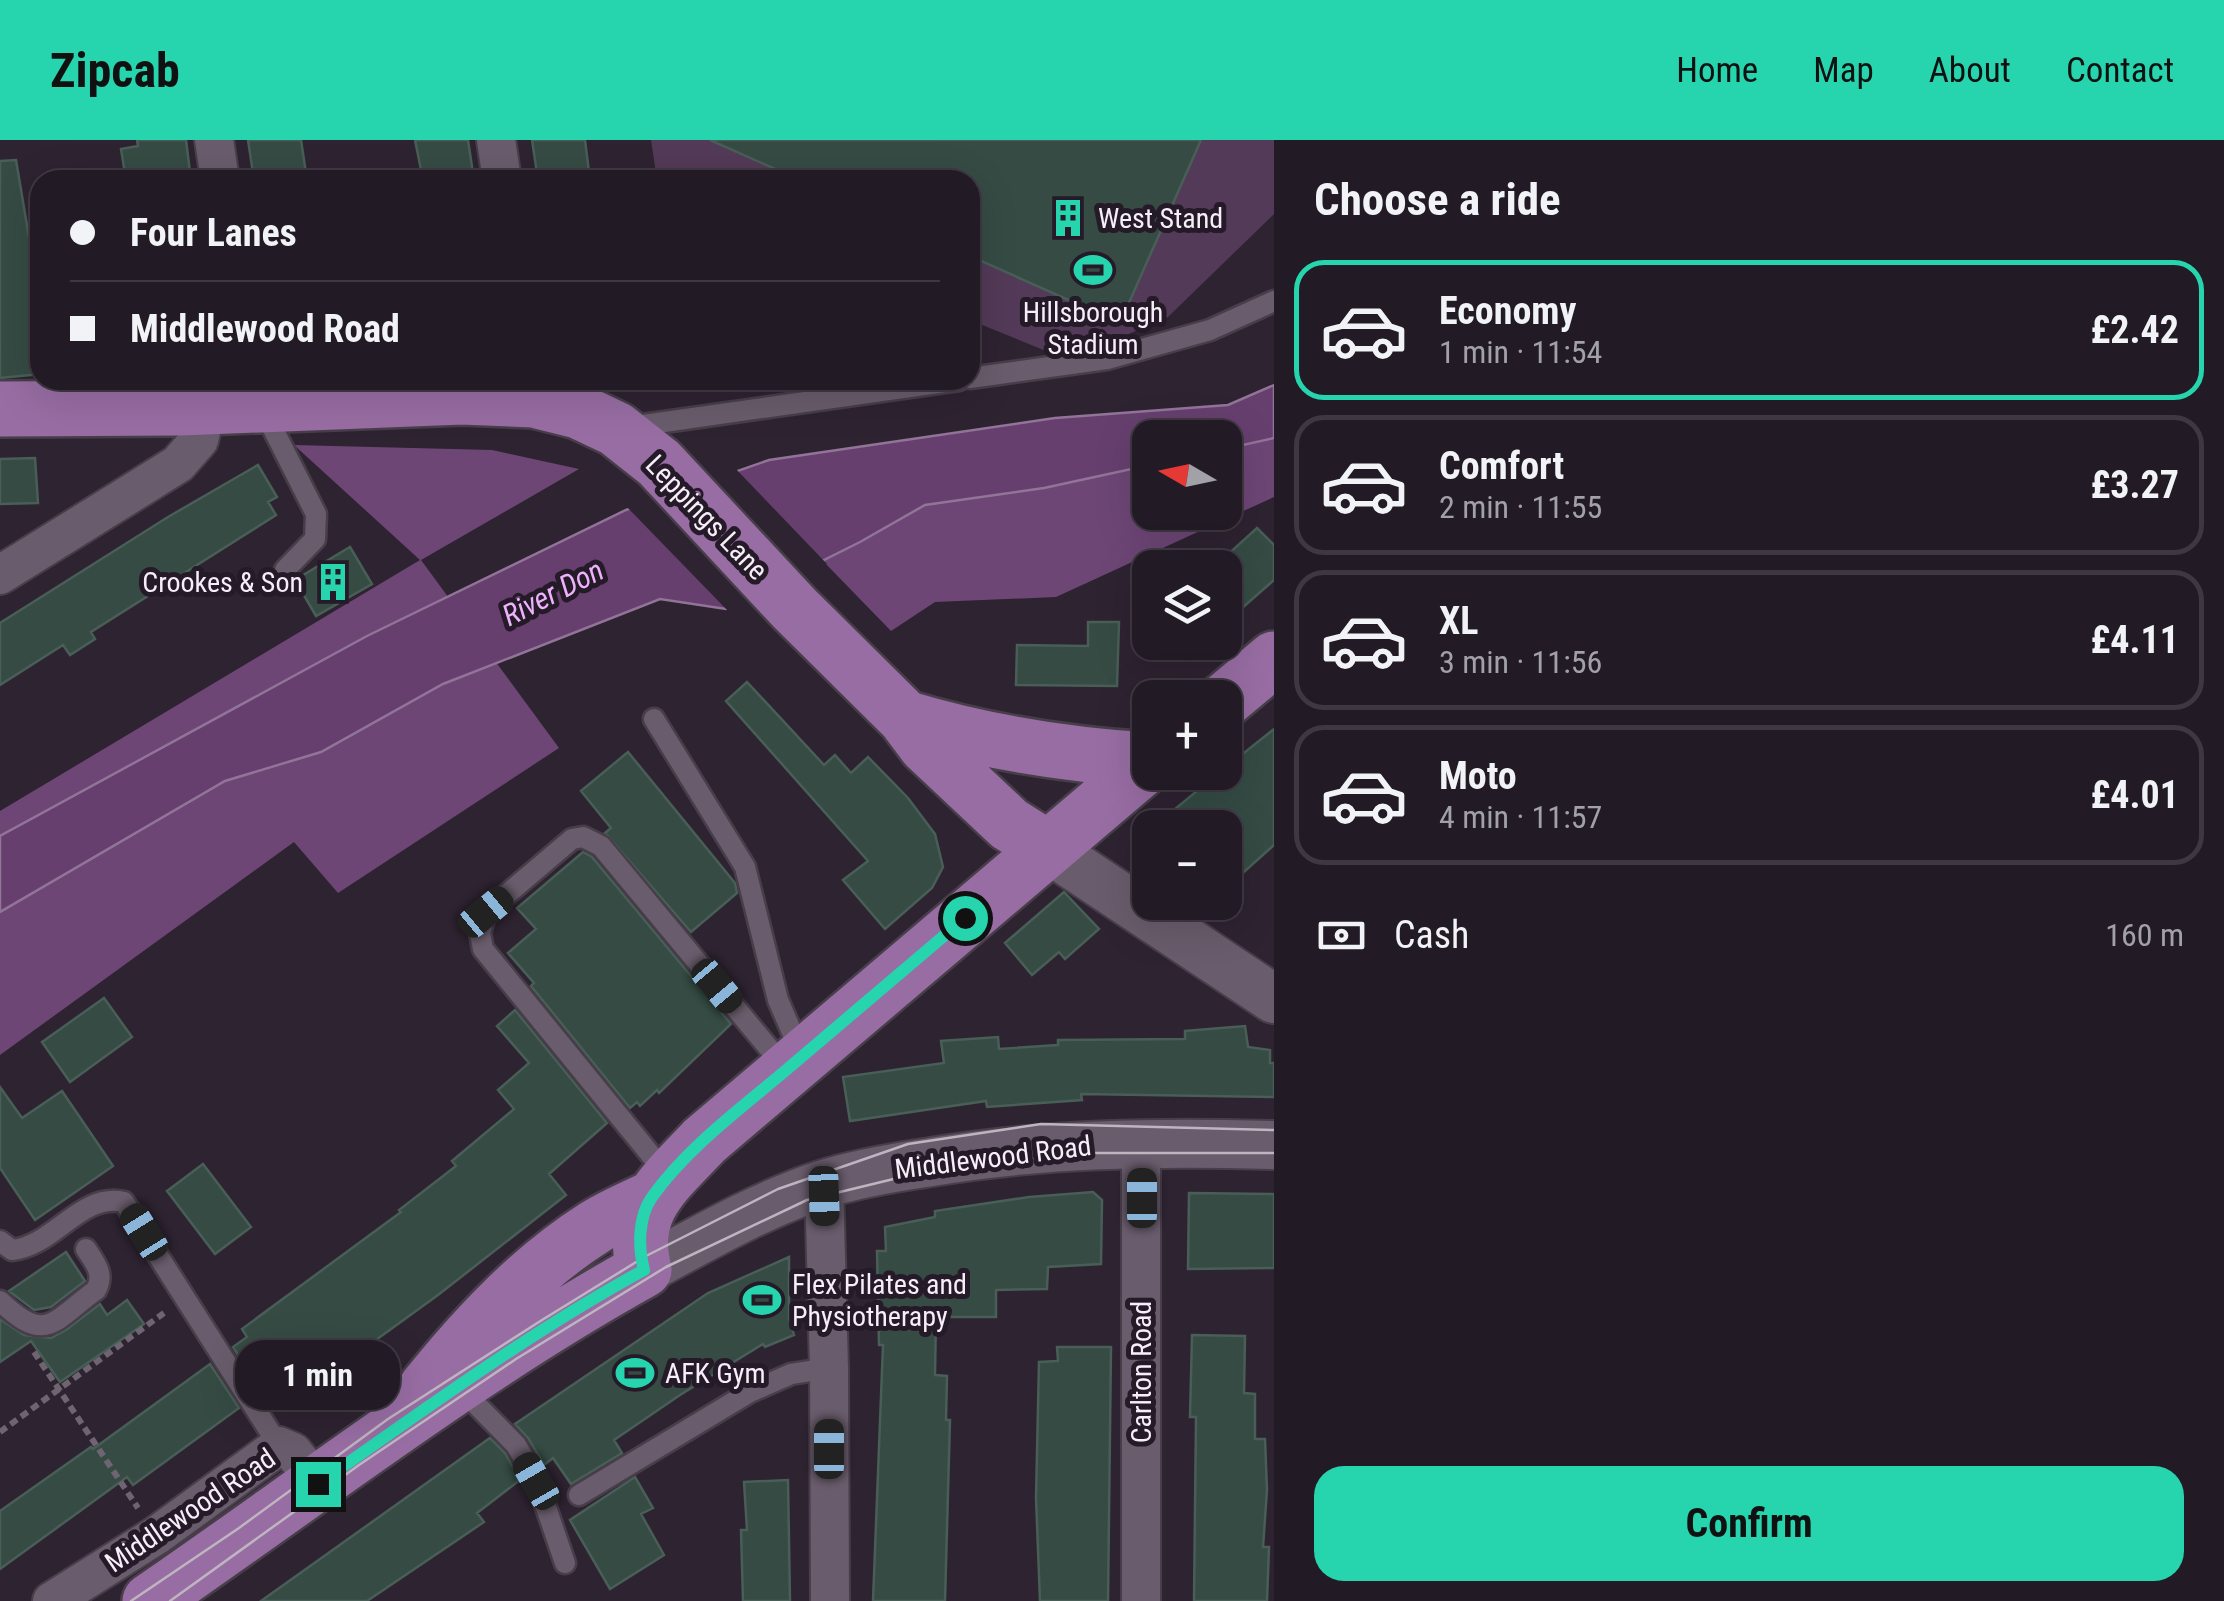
<!DOCTYPE html>
<html lang="en">
<head>
<meta charset="utf-8">
<style>
  :root { --surface:#221a25; --page:#2e2732; --text:#f1f3f6; --muted:#a2a1a7; --line:#3f3842; --accent:#26d5ae }
  body { margin:0; font-family:"Roboto Condensed",sans-serif; background:var(--page); color:var(--text); height:100vh; display:flex; flex-direction:column; font-size:38px; white-space:nowrap }
  * { box-sizing:border-box; margin:0 }
  p { font-size:32px; color:var(--muted) }
  .icon { flex:none; width:55px; height:55px; fill:none; stroke:currentColor; stroke-width:2; stroke-linecap:round; stroke-linejoin:round }
  .map { position:relative; flex:1; overflow:hidden }
  .side { display:flex; flex-direction:column; background:var(--surface); width:950px }
  .side>* { flex:none }
  .guide { position:absolute; left:30px; top:30px; width:950px; height:220px; border-radius:30px; box-shadow:0 10px 40px #0002,0 0 0 2px var(--line); display:grid; align-content:center; height:220px; padding:0 40px; background:var(--surface) }
  .needle { width:65px; rotate:279deg }
  .controls { position:absolute; left:1132px; top:280px; display:grid; gap:20px }
  .controls a { display:grid; place-items:center; width:110px; height:110px; border-radius:20px; background:var(--surface); box-shadow:0 10px 40px #0002,0 0 0 2px var(--line); font-size:50px }
  .end { position:absolute; width:45px; height:45px; margin:-22px; border:12px solid #26d5ae; background:#111; box-shadow:0 0 0 5px #111 }
  .from { border-radius:50% }
  .bubble { position:absolute; height:70px; border-radius:30px; background:var(--surface); box-shadow:0 10px 40px #0002,0 0 0 2px var(--line); font-size:32px; font-weight:700; line-height:70px; text-align:center }
  .car { position:absolute; width:30px; height:60px; margin:-30px -15px; border-radius:12px; box-shadow:0 0 8px 2px #0007; background:linear-gradient(#222 24%,#8ab4d8 0 40%,#222 0 76%,#8ab4d8 0 86%,#222 0) }
  .guide b { display:flex; align-items:center; gap:35px; height:95px; font-size:38px }
  .guide b+b { border-top:2px solid var(--line) }
  .guide i { width:25px; height:25px; background:var(--text) }
  ul { padding:0; list-style:none }
  li { display:flex; align-items:center; gap:30px; height:140px; margin:0 20px 15px; padding:0 20px; border:5px solid var(--line); border-radius:30px }
  li div { flex:1 }
  li b { display:block; font-size:38px }
  li em { font-style:normal; font-weight:700 }
  li.on { border-color:var(--accent) }
  li>.icon { width:90px; height:90px; stroke-width:1.5 }
  h2 { padding:0 40px; font-size:45px; line-height:120px }
  .pay { display:flex; align-items:center; gap:25px; height:110px; padding:0 40px; font-size:38px }
  .pay p { margin-inline-start:auto }
  .primary-button { display:flex; gap:20px; margin-top:auto; padding:20px 40px }
  .primary-button a { flex:1; height:115px; border-radius:30px; background:var(--accent); color:#111; font-size:40px; font-weight:700; line-height:115px; text-align:center }
  header { display:flex; align-items:center; gap:60px; box-sizing:border-box; height:140px; padding:0 50px; background:var(--accent); color:#111 }
  header strong { font-size:48px }
  nav { display:flex; gap:55px; margin-inline-start:auto; font-size:35px }
  main { display:flex; flex:1; min-height:0 }
  .map>svg:first-child { display:block }
  .green { fill:#533a58 }
  .forest { fill:#6d4676 }
  .water { fill:#663f6f; stroke:#917498; stroke-width:2.5 }
  .pier { fill:#2e2331 }
  .building { fill:#354b44; stroke:#485e57; stroke-width:2.5 }
  .lines { fill:none; stroke-linecap:round; stroke-linejoin:round }
  .service-casing { stroke:#473e4a; stroke-width:25 }
  .minor-casing { stroke:#473e4a; stroke-width:42 }
  .tertiary-casing { stroke:#473e4a; stroke-width:52 }
  .primary-casing { stroke:#473e4a; stroke-width:60 }
  .path { stroke:#6f6572; stroke-width:6; stroke-dasharray:8 5; stroke-linecap:butt }
  .service { stroke:#695c6c; stroke-width:20 }
  .minor { stroke:#695c6c; stroke-width:38 }
  .tertiary { stroke:#695c6c; stroke-width:48 }
  .primary { stroke:#986da3; stroke-width:55 }
  .tram { stroke:#beb5c0; stroke-width:2.5 }
  .route { stroke:#26d5ae; stroke-width:12 }
  .labels { text-anchor:middle; stroke-width:10; stroke-linejoin:round; paint-order:stroke }
  .poi-label { font-size:28px; fill:#f6eef8; stroke:#251a27; text-anchor:start }
  .street-label { font-size:28px; fill:#f6eef8; stroke:#251a27 }
  .water-label { font-size:30px; font-style:italic; fill:#eeb2fc; stroke:#251a27 }
</style>
</head>
<body>
<header>
<strong>Zipcab</strong>
<nav><a>Home</a><a>Map</a><a>About</a><a>Contact</a></nav>
</header>
<main>
<div class="map">
<svg width="1274" height="1461" viewBox="0 0 1274 1461">
  <rect width="100%" height="100%" fill="#2e2331"/>
  <path class="green" d="M651,0H1274V74L1168,177L1103,205L1046,211L970,180V40H657Z"/>
  <path class="forest" d="M1274,298V357L1056,457L935,462L891,491L823,421L925,365L1044,348L1150,325V372H1225V309Z
    M294,305L492,310L579,329L421,420L559,608L338,753L294,702L0,915V671L420,420Z"/>
  <path class="water" d="M1274,245V298L1225,309V298H1150V325L1044,348L925,365L860,402L726,469L660,459L443,544L321,612L225,641L0,772V696L367,496L626,370L769,320L1055,278L1228,265Z"/>
  <path class="pier" d="M734,327L827,424L730,473L625,365Z"/>
  <path class="building" d="M137,0H186L191,40H126L121,9L138,6Z
    M248,0H301L307,40H254Z
    M415,0H468L474,40H423Z
    M532,0H585L590,40H538Z
    M710,0H1201L1120,183L970,116V40H800Z
    M16,20L35,133H40V234L0,238V21Z
    M35,318L38,363L0,364V319Z
    M258,325L277,357L268,362L276,375L91,492L95,499L70,515L63,505L0,545V483L168,377Z
    M1257,388L1274,405V440L1225,483V417Z
    M350,407L372,444L316,476L295,440Z
    M1088,482H1119L1117,546L1016,545L1017,505L1088,506Z
    M747,542L824,625L835,615L851,633L868,617L908,658L935,694L943,727L932,748L885,789L843,740L868,721L726,561Z
    M1274,589V705L1225,749V688H1152L1220,632H1225V628Z
    M628,612L735,743L737,753L691,792L605,693L611,688L581,651Z
    M583,712L592,717L731,884L659,953L657,950L640,966L637,962L630,968L531,846L534,843L508,813L536,789L517,768Z
    M1064,752L1099,789L1065,819L1059,812L1032,835L1005,803Z
    M104,858L132,897L70,942L42,902Z
    M515,870L607,983L549,1034L566,1055L438,1155L293,1260L278,1239L261,1252L233,1207L247,1197L242,1189L401,1072L399,1070L456,1026L452,1021L514,969L498,950L529,923L497,886Z
    M1245,886L1248,907L1270,910V923H1274V957L1081,954L1082,960L987,967L986,961L850,981L843,937L944,923L941,901L998,897L999,909L1058,905V900L1185,899V891Z
    M0,947L22,978L62,951L113,1026L35,1080L0,1028Z
    M203,1024L251,1087L215,1114L167,1051Z
    M1093,1052L1102,1060L1101,1124L1048,1127L1047,1149L996,1150V1177H936L935,1235L947,1236L946,1280H950L945,1461H873L883,1205H879L877,1111H886L885,1087L935,1077V1071L1029,1057Z
    M1189,1053L1274,1054V1128L1188,1129Z
    M66,1112L85,1141L51,1167L34,1170L9,1151Z
    M789,1117V1178L794,1195L765,1207L763,1204L680,1255L614,1300L622,1313L571,1344L553,1318L544,1325L528,1298L515,1284L708,1153Z
    M127,1160L144,1184L60,1242L31,1201L0,1222V1179L24,1195L51,1198L66,1190L100,1164L107,1175Z
    M1192,1195L1245,1196L1244,1253L1255,1254V1299H1265L1267,1350L1263,1407H1269L1267,1461H1194L1196,1277H1190Z
    M1057,1207H1111L1108,1461H1040L1036,1358L1039,1222L1058,1221Z
    M210,1224L239,1268L133,1345L127,1337L0,1429V1371L91,1307L93,1309Z
    M490,1298L505,1313L520,1340L477,1373L484,1382L367,1461H261Z
    M635,1337L653,1368L641,1374L664,1415L610,1449L570,1380Z
    M788,1340L790,1461H743L741,1390H747L744,1342Z"/>
  <g class="lines">
    <g class="service-casing">
      <path id="service" d="M970,238L1107,219L1210,190L1274,161
        M262,267L316,374L315,399L285,430
        M629,287L959,240
        M654,579L745,727L778,860L801,913
        M668,1036L483,809L480,793L486,772L572,699L583,697L601,706L787,930
        M0,1101L12,1110C54,1106 81,1052 124,1062L279,1306
        M0,1161C46,1205 52,1182 96,1150C105,1134 95,1123 86,1109
        M460,1248L516,1305L537,1341L565,1423
        M579,1355L750,1252L791,1234L829,1228"/>
    </g>
    <g class="minor-casing">
      <path id="minor" d="M214,0L220,40
        M496,0L502,40
        M0,435L178,324L199,300L207,267
        M824,1044L829,1228L830,1461
        M52,1461L157,1395L279,1306L293,1312L318,1344
        M1141,1461V1002"/>
    </g>
    <g class="tertiary-casing">
      <path id="tertiary" d="M1047,708L1274,859
        M644,1130C702,1099 758,1066 821,1045C855,1034 891,1028 925,1023C1041,1003 1157,1002 1274,1005"/>
    </g>
    <g class="primary-casing">
      <path id="primary" d="M0,269L181,268L462,257L534,260L578,271L616,289L659,323L794,468L905,578L926,606L1009,684L1047,708
        M1225,560L1274,519
        M905,578C985,602 1066,615 1150,620
        M426,1248C474,1188 529,1129 595,1087C612,1076 632,1068 650,1059
        M150,1461C313,1349 471,1226 644,1130C628,1069 667,1041 704,1001L1150,622"/>
    </g>
    <path class="path" d="M34,1212L138,1368
      M0,1292L164,1173"/>
    <use href="#service" class="service"/>
    <use href="#minor" class="minor"/>
    <use href="#tertiary" class="tertiary"/>
    <use href="#primary" class="primary"/>
    <path class="tram" d="M131,1461L239,1388L388,1279L542,1180L646,1116L778,1049L908,1004L1041,984L1274,990
      M170,1461L359,1325L516,1219L666,1127L807,1060L943,1027L1091,1013H1274"/>
  </g>
  <g class="lines">
    <path class="route" d="M318,1344C424,1270 530,1192 644,1130C638,1107 638,1077 652,1057C687,1008 740,969 785,931C845,880 905,829 965,778"/>
  </g>
  <defs>
    <g id="building-bare" transform="scale(3)"><path d="M-4-6H4V6H1V3H-1V6H-4ZM-2.5-4.3h1.7v1.8h-1.7ZM.8-4.3h1.7v1.8H.8ZM-2.5-1h1.7V.8h-1.7ZM.8-1h1.7V.8H.8Z" fill="#26d5ae" stroke="#251a27" stroke-width="2.5" paint-order="stroke"/></g>
    <g id="stadium-bare" transform="scale(3)"><path d="M0-5a6.5 5 0 1 0 0 10a6.5 5 0 1 0 0-10ZM-3.5-1.8h7v3.6h-7Z" fill="#26d5ae" stroke="#251a27" stroke-width="2.5" paint-order="stroke"/></g>
  </defs>
  <g fill-rule="evenodd">
    <use href="#building-bare" x="1068" y="78"/>
    <use href="#stadium-bare" x="1093" y="130"/>
    <use href="#building-bare" x="333" y="442"/>
    <use href="#stadium-bare" x="762" y="1160"/>
    <use href="#stadium-bare" x="635" y="1233"/>
  </g>
  <g class="labels">
    <g class="poi-label">
      <text x="1098" y="88">West Stand</text>
      <text x="1093" y="182" text-anchor="middle">Hillsborough<tspan x="1093" dy="32">Stadium</tspan></text>
      <text x="303" y="452" text-anchor="end">Crookes &amp; Son</text>
      <text x="792" y="1154">Flex Pilates and<tspan x="792" dy="32">Physiotherapy</tspan></text>
      <text x="665" y="1243">AFK Gym</text>
    </g>
    <g class="street-label">
      <text transform="translate(707 377) rotate(46)" y="10">Leppings Lane</text>
      <text transform="translate(993 1017) rotate(-7)" y="10">Middlewood Road</text>
      <text transform="translate(1141 1232) rotate(-90)" y="10">Carlton Road</text>
      <text transform="translate(190 1370) rotate(-34)" y="10">Middlewood Road</text>
    </g>
    <g class="water-label">
      <text transform="translate(553 453) rotate(-27)" y="10">River Don</text>
    </g>
  </g>
</svg>
<div class="controls">
<a><svg class="needle" viewBox="-14 -14 28 28"><path d="M0-13l5 13h-10z" fill="#e53935"/><path d="M0 13l5-13h-10z" fill="#a2a1a7"/></svg></a>
<a><svg class="icon" aria-label="layers" viewBox="0 0 24 24"><path d="M12 4l9 5-9 5-9-5zM3 14l9 5 9-5"/></svg></a>
<a>+</a>
<a>−</a>
</div>
<i class="end from" style="left:965px;top:778px"></i>
<i class="end" style="left:318px;top:1344px"></i>
<div class="bubble" style="left:235px;top:1200px;width:165px">1 min</div>
<i class="car" style="left:486px;top:772px;rotate:50deg"></i>
<i class="car" style="left:717px;top:846px;rotate:140deg"></i>
<i class="car" style="left:824px;top:1056px;rotate:178deg"></i>
<i class="car" style="left:1142px;top:1058px;rotate:0deg"></i>
<i class="car" style="left:144px;top:1092px;rotate:328deg"></i>
<i class="car" style="left:829px;top:1309px;rotate:0deg"></i>
<i class="car" style="left:536px;top:1341px;rotate:330deg"></i>
<div class="guide">
<b><i class="from"></i>Four Lanes</b>
<b><i></i>Middlewood Road</b>
</div>
</div>
<section class="side">
<h2>Choose a ride</h2>
<ul>
<li class="on"><svg class="icon" aria-label="car" viewBox="0 0 24 24"><path d="M5 17H2v-5l4-1 3-4h7l3 4 3 1v5h-3M9 17h6M6 11h13"/><circle cx="7" cy="17" r="2"/><circle cx="17" cy="17" r="2"/></svg><div><b>Economy</b><p>1 min · 11:54</p></div><em>£2.42</em></li>
<li><svg class="icon" aria-label="car" viewBox="0 0 24 24"><path d="M5 17H2v-5l4-1 3-4h7l3 4 3 1v5h-3M9 17h6M6 11h13"/><circle cx="7" cy="17" r="2"/><circle cx="17" cy="17" r="2"/></svg><div><b>Comfort</b><p>2 min · 11:55</p></div><em>£3.27</em></li>
<li><svg class="icon" aria-label="car" viewBox="0 0 24 24"><path d="M5 17H2v-5l4-1 3-4h7l3 4 3 1v5h-3M9 17h6M6 11h13"/><circle cx="7" cy="17" r="2"/><circle cx="17" cy="17" r="2"/></svg><div><b>XL</b><p>3 min · 11:56</p></div><em>£4.11</em></li>
<li><svg class="icon" aria-label="car" viewBox="0 0 24 24"><path d="M5 17H2v-5l4-1 3-4h7l3 4 3 1v5h-3M9 17h6M6 11h13"/><circle cx="7" cy="17" r="2"/><circle cx="17" cy="17" r="2"/></svg><div><b>Moto</b><p>4 min · 11:57</p></div><em>£4.01</em></li>
</ul>
<div class="pay"><svg class="icon" aria-label="cash" viewBox="0 0 24 24"><path d="M3 7h18v10H3z"/><circle cx="12" cy="12" r="2"/></svg>Cash<p>160 m</p></div>
<div class="primary-button"><a>Confirm</a></div>
</section>
</main>
</body>
</html>
